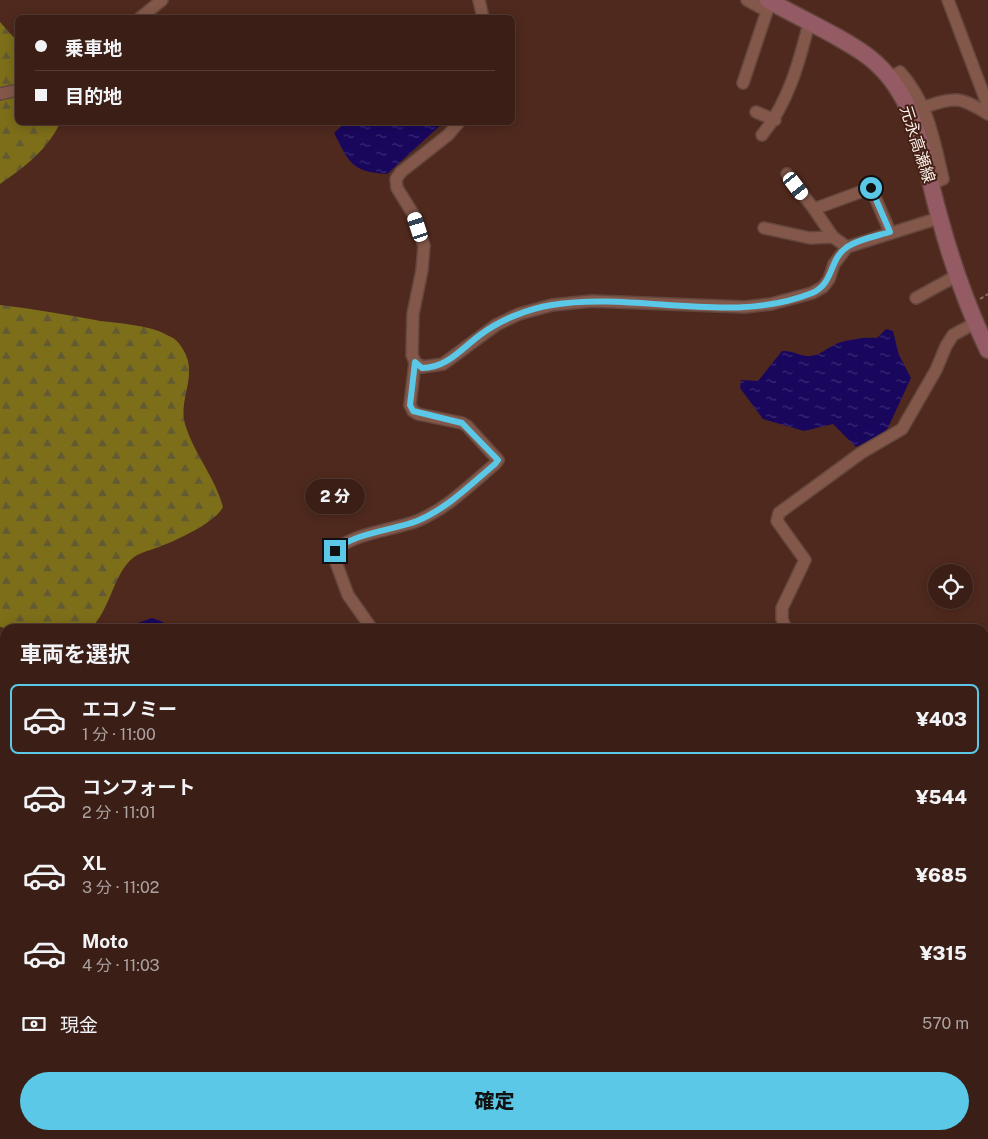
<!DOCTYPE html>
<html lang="ja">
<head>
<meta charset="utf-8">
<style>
  :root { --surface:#3b1f16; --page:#462c23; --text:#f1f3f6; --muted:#aca2a1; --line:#543d35; --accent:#5ac8e6 }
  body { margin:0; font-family:"Public Sans","Noto Sans JP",sans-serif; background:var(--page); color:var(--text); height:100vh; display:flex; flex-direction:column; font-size:19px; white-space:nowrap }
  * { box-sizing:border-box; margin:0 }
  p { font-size:16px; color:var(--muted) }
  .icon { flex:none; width:28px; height:28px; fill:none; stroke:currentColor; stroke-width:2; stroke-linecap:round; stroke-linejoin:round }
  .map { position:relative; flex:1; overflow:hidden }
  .side { position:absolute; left:0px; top:624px; width:989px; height:516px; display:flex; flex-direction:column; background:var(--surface); border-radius:15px 15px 0 0; box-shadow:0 2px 12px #0003,0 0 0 1px var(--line) }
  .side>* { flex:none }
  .top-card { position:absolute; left:15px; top:15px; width:500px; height:110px; border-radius:8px; box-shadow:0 2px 12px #0003,0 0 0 1px var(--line); display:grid; align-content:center; height:110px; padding:0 20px; background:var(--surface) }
  .controls { position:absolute; left:928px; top:564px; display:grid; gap:10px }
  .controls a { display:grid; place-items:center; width:45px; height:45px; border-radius:50%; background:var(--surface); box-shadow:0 2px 12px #0003,0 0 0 1px var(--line); font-size:25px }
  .end { position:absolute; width:22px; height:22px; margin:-11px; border:6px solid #5ac8e6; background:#111; box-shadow:0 0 0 2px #111 }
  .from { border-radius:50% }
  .bubble { position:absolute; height:35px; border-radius:18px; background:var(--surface); box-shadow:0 2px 12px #0003,0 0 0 1px var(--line); font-size:16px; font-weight:800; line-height:35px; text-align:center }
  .car { position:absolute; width:15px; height:30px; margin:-15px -8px; border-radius:6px; box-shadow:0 0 4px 1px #0007; background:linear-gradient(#fff 24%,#345 0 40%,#fff 0 76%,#345 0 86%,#fff 0) }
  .top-card b { display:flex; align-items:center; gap:18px; height:48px; font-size:19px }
  .top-card b+b { border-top:1px solid var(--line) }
  .top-card i { width:12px; height:12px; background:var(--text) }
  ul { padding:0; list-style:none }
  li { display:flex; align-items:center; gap:15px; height:70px; margin:0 10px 8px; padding:0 10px; border:2px solid transparent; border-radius:8px }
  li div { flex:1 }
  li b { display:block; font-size:19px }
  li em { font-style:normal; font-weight:800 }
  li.current { border-color:var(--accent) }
  li>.icon { width:45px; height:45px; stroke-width:1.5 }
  h2 { padding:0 20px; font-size:22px; line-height:60px }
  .pay { display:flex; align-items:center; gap:12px; height:55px; padding:0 20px; font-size:19px }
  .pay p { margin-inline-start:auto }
  .primary-button { display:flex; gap:10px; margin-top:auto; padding:10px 20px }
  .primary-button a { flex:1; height:58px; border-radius:30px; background:var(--accent); color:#111; font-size:20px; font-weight:800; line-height:58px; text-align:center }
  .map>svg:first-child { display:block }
  .forest { fill:url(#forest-firs) }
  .water { fill:url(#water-ripples) }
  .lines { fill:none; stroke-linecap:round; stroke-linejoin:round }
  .minor-casing { stroke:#63463d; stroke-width:14 }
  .secondary-casing { stroke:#63463d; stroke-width:19 }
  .path { stroke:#886b61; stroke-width:2; stroke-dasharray:4 2.5; stroke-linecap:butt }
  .minor { stroke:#83584a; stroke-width:11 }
  .secondary { stroke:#945b65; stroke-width:16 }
  .route { stroke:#5ac8e6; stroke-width:6 }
  .labels { text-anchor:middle; stroke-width:4; stroke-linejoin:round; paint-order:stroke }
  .street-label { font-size:16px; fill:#fcf2ee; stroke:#441f13 }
</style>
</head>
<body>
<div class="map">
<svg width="988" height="1139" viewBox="0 0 988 1139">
  <defs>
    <pattern id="forest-firs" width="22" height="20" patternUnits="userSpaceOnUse" patternTransform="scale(1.25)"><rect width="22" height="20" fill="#7d6e19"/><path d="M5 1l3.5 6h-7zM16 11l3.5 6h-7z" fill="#625a32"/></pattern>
    <pattern id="water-ripples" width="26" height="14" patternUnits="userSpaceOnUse" patternTransform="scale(1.25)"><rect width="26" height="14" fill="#19075d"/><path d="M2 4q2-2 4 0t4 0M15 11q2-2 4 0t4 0" fill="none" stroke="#3b2c75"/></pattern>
  </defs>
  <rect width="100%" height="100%" fill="#4f291d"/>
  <path class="forest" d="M0,22L17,41L18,122L60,123C47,150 25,167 0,184Z
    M0,305C34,309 68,315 101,321C124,324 151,325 171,337C179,340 186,353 188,361C193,383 179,402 185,424C194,454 215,477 223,507C215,523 177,540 159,547C150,550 142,552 134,557C113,573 111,610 90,629H9L0,627Z
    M0,822L5,831V1135H542V1139H0Z"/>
  <path class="water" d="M345,123V122L443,123L387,174C351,172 349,162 334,133Z
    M886,329L893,331L899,355L911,378L886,432L856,447L833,424L804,431L763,419L740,388L741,380L758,381L782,351C791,350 800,356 809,356C820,356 828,347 838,343C851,339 864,337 877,338Z
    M152,618L163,622L165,629H84L109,628L135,624Z"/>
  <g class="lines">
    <g class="minor-casing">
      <path id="minor" d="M479,0L483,18
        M747,0L767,11L771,5
        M948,0L988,106
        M140,18L162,0
        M890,78L900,72C928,103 934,140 943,179L931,184
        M743,83L767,11
        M0,94L18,90
        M924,107C956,97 959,96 988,114
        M756,112L775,120
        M762,135C788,103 799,63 809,23
        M787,174L814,209
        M764,228L810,238L833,237
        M847,247L833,237L814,209L871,188L890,232
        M916,298L958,275
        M415,362L422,367L443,364L496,325L519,314L552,305L592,301L745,307L771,304L812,293L823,287L829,279L834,264L847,247L939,218
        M372,629L348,595L334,557L335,551C352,533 394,530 417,521C448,508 470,485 495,464L498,460L467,426L462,423L418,414L413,411L410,405L415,362L412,355L413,314L422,270L424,246L415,217L397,188L396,179L401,172L448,135L459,122
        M786,629L782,619V608L805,560L777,521L779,513L861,453L902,429L936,370L946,346L953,335L975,323
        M984,1021L988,1020
        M810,1135L813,1139
        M690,1139L696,1135
        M788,1139L794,1135
        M888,1139L894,1135"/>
    </g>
    <g class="secondary-casing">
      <path id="secondary" d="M768,0C799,18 843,37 870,58C920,98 923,162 940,219C952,263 968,309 988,350"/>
    </g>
    <path class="path" d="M980,299L988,294"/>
    <use href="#minor" class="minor"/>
    <use href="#secondary" class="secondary"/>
  </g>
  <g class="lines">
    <path class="route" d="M335,551C352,533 394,530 417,521C448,508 470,485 495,464L498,460L462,423L413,411L410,405L415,362L422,368C447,368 461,349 480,335C500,320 527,309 552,305C637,291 730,326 812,293C834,284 829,259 847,247C859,239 877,236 890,232L871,188"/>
  </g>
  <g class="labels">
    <g class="street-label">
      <text transform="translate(918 144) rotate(72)" y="6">元永高瀬線</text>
    </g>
  </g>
</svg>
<div class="controls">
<a><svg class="icon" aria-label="locate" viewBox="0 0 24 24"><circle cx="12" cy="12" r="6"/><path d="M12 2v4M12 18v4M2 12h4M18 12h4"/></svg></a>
</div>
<i class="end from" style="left:871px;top:188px"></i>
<i class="end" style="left:335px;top:551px"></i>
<div class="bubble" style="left:305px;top:479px;width:60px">2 分</div>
<i class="car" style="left:796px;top:186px;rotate:143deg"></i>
<i class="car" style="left:418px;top:227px;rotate:342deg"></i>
<div class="top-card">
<b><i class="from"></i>乗車地</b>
<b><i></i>目的地</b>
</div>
<section class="side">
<h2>車両を選択</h2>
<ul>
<li class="current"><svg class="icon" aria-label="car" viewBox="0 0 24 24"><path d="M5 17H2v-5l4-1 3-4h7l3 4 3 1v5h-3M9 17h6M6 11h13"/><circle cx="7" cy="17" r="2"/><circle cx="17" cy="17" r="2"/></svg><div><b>エコノミー</b><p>1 分 · 11:00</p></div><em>¥403</em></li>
<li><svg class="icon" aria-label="car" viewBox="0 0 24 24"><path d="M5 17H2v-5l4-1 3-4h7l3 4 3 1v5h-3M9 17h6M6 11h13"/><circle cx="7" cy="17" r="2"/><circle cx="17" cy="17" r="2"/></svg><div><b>コンフォート</b><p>2 分 · 11:01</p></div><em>¥544</em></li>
<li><svg class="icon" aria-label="car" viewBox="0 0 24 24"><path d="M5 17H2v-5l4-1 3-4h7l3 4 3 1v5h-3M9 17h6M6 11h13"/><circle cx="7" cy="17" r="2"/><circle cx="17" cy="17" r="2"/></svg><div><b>XL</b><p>3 分 · 11:02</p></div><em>¥685</em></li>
<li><svg class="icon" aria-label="car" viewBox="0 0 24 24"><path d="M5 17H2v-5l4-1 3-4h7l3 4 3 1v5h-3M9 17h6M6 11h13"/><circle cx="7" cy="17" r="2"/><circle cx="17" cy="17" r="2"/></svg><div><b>Moto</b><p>4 分 · 11:03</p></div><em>¥315</em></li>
</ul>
<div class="pay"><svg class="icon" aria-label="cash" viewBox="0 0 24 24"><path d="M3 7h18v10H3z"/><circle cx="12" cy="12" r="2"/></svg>現金<p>570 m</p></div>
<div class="primary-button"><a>確定</a></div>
</section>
</div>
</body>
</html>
